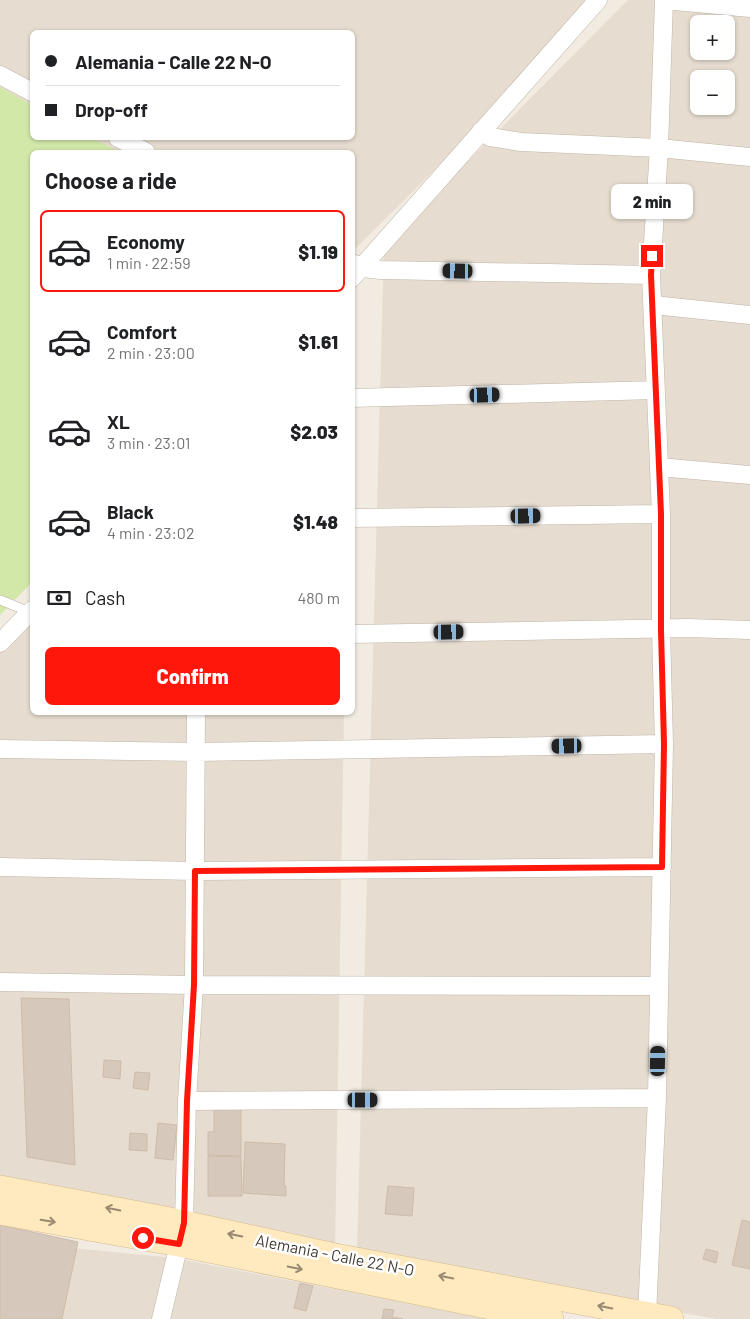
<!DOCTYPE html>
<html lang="en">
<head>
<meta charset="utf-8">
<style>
  :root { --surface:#fff; --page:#f6f6f6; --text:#202124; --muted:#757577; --line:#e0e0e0; --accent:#ff170b }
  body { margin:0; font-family:Barlow,sans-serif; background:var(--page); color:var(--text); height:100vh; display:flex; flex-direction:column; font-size:19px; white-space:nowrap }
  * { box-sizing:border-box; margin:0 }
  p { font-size:16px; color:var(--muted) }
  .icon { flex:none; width:28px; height:28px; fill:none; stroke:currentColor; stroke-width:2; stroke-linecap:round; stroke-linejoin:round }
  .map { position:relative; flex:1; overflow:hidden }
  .side { position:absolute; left:30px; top:150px; width:325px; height:565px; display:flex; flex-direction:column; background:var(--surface); border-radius:8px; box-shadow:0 1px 4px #0004 }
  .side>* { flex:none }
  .top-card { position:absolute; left:30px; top:30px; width:325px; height:110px; border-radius:8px; box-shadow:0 1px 4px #0004; display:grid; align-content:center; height:110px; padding:0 15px; background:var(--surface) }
  .fabs { position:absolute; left:690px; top:15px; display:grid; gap:10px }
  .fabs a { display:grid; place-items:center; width:45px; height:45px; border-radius:8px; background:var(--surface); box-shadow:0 1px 4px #0004; font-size:25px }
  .end { position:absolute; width:22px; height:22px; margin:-11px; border:6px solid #ff170b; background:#fff; box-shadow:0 0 0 2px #fff }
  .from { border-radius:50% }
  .bubble { position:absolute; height:35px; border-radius:8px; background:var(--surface); box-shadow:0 1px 4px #0004; font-size:16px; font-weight:800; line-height:35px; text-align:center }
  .car { position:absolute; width:15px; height:30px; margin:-15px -8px; border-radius:6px; box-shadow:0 0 4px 1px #0007; background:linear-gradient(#222 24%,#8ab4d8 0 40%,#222 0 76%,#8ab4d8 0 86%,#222 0) }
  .top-card b { display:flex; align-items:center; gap:18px; height:48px; font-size:19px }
  .top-card b+b { border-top:1px solid var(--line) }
  .top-card i { width:12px; height:12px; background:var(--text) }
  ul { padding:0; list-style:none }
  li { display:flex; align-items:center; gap:15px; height:82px; margin:0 10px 8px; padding:0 5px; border:2px solid transparent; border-radius:8px }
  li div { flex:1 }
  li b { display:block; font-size:19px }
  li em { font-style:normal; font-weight:800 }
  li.active { border-color:var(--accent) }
  li>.icon { width:45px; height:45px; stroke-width:1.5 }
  h2 { padding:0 15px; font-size:22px; line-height:60px }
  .pay { display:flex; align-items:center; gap:12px; height:55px; padding:0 15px; font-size:19px }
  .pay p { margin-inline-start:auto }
  .action { display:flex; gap:10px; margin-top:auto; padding:10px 15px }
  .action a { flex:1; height:58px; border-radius:8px; background:var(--accent); color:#fff; font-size:20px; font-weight:800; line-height:58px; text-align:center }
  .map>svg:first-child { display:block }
  .residential { fill:#e6dccf; fill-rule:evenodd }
  .green { fill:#d2e8a8 }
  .building { fill:#d6c8ba; stroke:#cebcaa }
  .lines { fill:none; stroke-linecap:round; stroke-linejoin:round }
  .lane-casing { stroke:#c0b5a7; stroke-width:10 }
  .street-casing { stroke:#c0b5a7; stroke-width:19 }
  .secondary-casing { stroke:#d3bb8f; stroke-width:26 }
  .lane { stroke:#fff; stroke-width:9 }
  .street { stroke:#fff; stroke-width:18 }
  .secondary { stroke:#ffe9be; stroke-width:25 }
  .oneway { stroke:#988971 }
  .route { stroke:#ff170b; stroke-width:6 }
  .labels { text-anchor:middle; stroke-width:5; stroke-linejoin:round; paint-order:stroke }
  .street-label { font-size:16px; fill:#433b32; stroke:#fff }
</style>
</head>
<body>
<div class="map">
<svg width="750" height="1319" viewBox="0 0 750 1319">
  <rect width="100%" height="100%" fill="#f1ebe1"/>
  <path class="residential" d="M0,0H605L353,251L352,152H32L0,603ZM32,32H352V138H32Z
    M628,0H750V1319H716L357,1252L384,246ZM699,24H726V51H699ZM699,79H726V106H699Z
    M32,604V712L344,713L335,1249L0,1176V636Z
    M0,1241L174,1258L487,1319H0Z"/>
  <path class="green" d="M0,87L32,105V138H92L120,152H32V582L0,615Z"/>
  <path class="building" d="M21,998L69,999L75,1165L27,1157Z
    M104,1060L121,1061L120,1079L103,1077Z
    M135,1072L150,1073L148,1090L133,1088Z
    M214,1108H241V1156L208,1155V1132H214Z
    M158,1123L177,1125L173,1160L155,1158Z
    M130,1133L147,1134V1151L129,1150Z
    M245,1142L285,1144L284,1186H286V1196L243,1193Z
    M208,1156L241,1157L242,1196H208Z
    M388,1186L414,1188L412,1216L385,1214Z
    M742,1220L750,1222V1269L732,1265Z
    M0,1225L78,1242L62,1319H0Z
    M706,1249L718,1252L716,1263L703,1259Z
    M300,1283L313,1286L306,1311L294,1308Z
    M384,1309L394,1310L392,1317L403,1319H382Z"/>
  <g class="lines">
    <g class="lane-casing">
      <path id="lane" d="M0,600L30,612"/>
    </g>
    <g class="street-casing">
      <path id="street" d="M664,0L750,8
        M0,75L32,92
        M481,131L490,137L521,142L659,148L750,157
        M118,138L146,152
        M355,264L362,268L381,270L651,275
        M352,278L598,0
        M653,305L750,315
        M352,398L656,390
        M659,467L750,475
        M352,518L661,514
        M352,634L688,628L750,630
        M0,643L32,610
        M0,749L196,752L664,744
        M0,867L195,871L662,867
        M0,982L194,985L659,986
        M187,1101L657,1098
        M647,1315L657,1098L664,744L661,630V514L651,275L659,148L664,0
        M161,1319L184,1223L187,1101L194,985L196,712"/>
    </g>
    <g class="secondary-casing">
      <path id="secondary" d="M0,1188L160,1218L335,1256L671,1319
        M0,1212L179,1244L551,1319"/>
    </g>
    <use href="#lane" class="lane"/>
    <use href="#street" class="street"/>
    <use href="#secondary" class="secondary"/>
  </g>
  <defs><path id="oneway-shaft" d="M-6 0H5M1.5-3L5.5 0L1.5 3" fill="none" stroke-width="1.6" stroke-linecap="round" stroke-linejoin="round" transform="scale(1.25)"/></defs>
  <g class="oneway">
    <use href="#oneway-shaft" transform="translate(113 1209) rotate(-169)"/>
    <use href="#oneway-shaft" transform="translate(48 1221) rotate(10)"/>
    <use href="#oneway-shaft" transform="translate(235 1235) rotate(-168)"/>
    <use href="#oneway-shaft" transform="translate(295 1268) rotate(11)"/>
    <use href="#oneway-shaft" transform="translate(446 1277) rotate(-169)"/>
    <use href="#oneway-shaft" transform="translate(605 1307) rotate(-169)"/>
  </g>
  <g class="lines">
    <path class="route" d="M143,1238L179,1244L184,1223L187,1101L194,985L195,871L662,867L664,744L661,630V514L651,275L652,256"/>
  </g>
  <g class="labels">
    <g class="street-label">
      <text transform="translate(335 1255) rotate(11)" y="6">Alemania - Calle 22 N-O</text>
    </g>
  </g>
</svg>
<div class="fabs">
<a>+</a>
<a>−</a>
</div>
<i class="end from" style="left:143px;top:1238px"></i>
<i class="end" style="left:652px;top:256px"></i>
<div class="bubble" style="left:611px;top:184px;width:82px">2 min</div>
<i class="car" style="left:458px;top:271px;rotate:271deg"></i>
<i class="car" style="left:485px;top:395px;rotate:88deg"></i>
<i class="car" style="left:526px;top:516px;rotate:89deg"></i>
<i class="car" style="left:449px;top:632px;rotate:89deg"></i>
<i class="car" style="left:567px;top:746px;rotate:269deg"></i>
<i class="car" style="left:658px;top:1061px;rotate:1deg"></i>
<i class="car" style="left:363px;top:1100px;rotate:90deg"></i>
<div class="top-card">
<b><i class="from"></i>Alemania - Calle 22 N-O</b>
<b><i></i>Drop-off</b>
</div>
<section class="side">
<h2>Choose a ride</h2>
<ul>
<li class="active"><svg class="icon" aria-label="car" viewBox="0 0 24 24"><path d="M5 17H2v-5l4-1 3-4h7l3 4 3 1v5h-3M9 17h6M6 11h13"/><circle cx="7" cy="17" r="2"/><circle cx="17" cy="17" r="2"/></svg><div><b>Economy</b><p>1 min · 22:59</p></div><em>$1.19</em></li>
<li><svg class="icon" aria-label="car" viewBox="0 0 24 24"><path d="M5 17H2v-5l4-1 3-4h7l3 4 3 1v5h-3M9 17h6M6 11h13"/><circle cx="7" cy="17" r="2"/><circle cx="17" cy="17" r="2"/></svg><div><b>Comfort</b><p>2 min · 23:00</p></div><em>$1.61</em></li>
<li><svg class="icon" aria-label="car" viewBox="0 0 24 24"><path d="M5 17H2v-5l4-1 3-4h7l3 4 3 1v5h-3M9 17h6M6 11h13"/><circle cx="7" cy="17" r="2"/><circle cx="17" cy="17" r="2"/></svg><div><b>XL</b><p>3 min · 23:01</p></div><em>$2.03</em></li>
<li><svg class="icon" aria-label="car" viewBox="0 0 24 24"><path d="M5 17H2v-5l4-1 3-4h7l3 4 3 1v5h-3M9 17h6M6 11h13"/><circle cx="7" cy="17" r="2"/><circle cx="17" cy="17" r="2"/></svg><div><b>Black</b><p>4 min · 23:02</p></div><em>$1.48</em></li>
</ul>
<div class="pay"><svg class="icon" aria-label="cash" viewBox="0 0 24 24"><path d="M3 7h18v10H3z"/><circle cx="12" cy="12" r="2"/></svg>Cash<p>480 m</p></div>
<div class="action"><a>Confirm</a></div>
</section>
</div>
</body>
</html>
